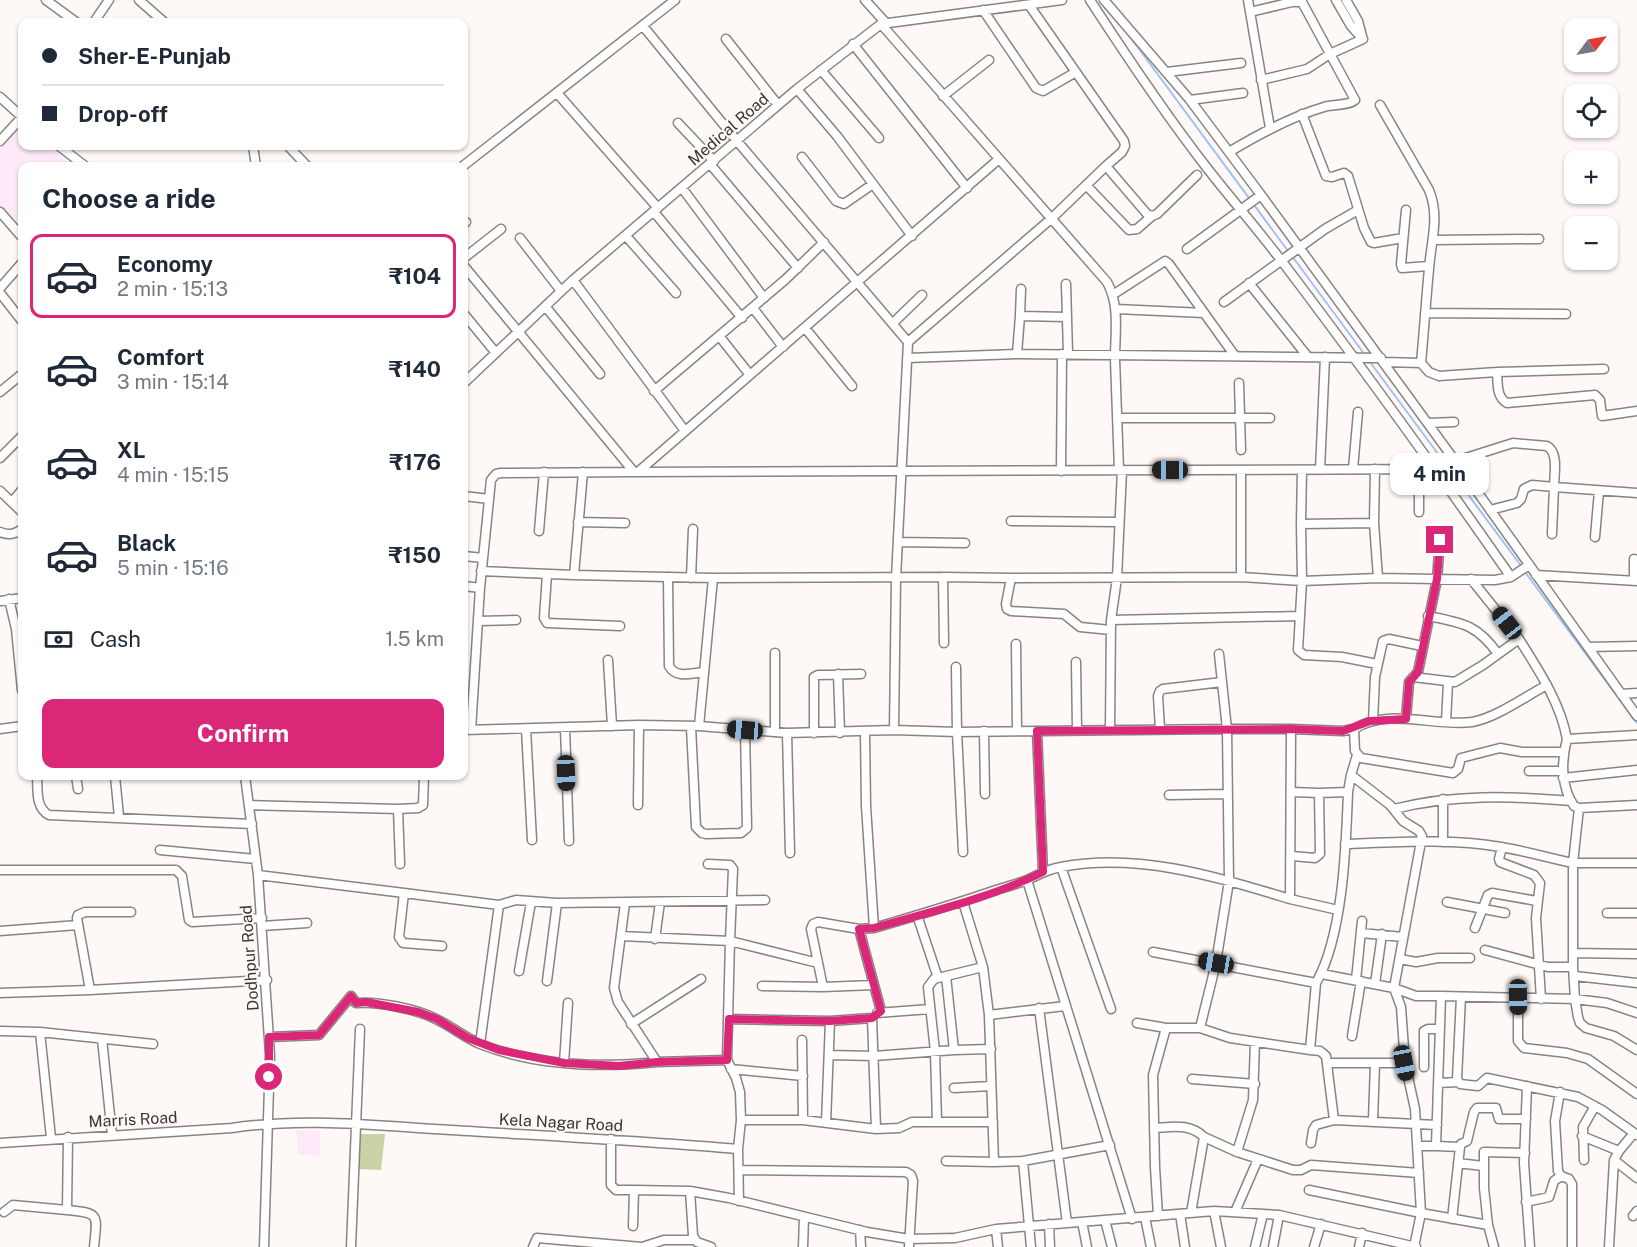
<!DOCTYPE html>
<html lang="en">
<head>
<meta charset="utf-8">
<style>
  :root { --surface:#fff; --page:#f6f6f7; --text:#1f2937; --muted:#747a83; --line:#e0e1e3; --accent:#db2777 }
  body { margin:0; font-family:"Public Sans",sans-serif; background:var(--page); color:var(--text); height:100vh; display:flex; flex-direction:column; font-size:22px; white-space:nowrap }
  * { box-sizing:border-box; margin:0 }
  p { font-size:20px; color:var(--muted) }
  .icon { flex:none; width:33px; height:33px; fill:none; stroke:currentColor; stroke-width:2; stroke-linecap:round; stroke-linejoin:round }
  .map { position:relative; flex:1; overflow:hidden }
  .side { position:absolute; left:18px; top:162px; width:450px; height:618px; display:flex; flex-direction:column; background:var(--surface); border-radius:12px; box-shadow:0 2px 4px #0004 }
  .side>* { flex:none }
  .guide { position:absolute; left:18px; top:18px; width:450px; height:132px; border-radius:12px; box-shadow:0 2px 4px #0004; display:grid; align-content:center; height:132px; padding:0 24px; background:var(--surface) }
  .needle { width:39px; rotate:58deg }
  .fabs { position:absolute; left:1564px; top:18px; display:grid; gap:12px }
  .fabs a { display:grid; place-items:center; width:54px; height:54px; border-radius:12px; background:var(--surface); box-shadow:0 2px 4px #0004; font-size:30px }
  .end { position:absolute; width:27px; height:27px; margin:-14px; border:8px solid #db2777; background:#fff; box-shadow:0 0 0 3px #fff }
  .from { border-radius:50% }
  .bubble { position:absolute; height:42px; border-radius:12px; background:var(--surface); box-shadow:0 2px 4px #0004; font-size:20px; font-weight:700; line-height:42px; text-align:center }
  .car { position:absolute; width:18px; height:36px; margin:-18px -9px; border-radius:8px; box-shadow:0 0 4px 2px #0007; background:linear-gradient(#222 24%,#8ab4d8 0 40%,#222 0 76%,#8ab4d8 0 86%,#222 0) }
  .guide b { display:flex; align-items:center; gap:21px; height:57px; font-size:22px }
  .guide b+b { border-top:2px solid var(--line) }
  .guide i { width:15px; height:15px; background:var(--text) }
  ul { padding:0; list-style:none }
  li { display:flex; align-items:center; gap:18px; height:84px; margin:0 12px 9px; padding:0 12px; border:3px solid transparent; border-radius:12px }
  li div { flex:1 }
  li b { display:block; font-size:22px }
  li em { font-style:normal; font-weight:700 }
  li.on { border-color:var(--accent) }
  li>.icon { width:54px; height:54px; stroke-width:1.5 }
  h2 { padding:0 24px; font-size:27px; line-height:72px }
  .pay { display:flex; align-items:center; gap:15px; height:66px; padding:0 24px; font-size:22px }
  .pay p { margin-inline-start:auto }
  .cta { display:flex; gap:12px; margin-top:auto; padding:12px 24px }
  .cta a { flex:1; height:69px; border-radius:12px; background:var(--accent); color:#fff; font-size:24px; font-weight:700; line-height:69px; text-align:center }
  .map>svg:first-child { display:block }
  .education { fill:#fee9f8 }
  .green { fill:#cad2a6 }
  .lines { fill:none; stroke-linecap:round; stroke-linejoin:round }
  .stream { stroke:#9ec1f8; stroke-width:2 }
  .minor-casing { stroke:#888481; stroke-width:11 }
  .minor { stroke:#fff; stroke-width:8 }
  .route { stroke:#db2777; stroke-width:8 }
  .labels { text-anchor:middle; stroke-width:4.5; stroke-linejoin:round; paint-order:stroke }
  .street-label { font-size:16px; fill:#383635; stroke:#fef9f6 }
</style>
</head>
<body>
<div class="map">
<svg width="1637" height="1247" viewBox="0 0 1637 1247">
  <rect width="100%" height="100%" fill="#fef9f6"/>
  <path class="education" d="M15,119L22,125V146H47L72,166H22V225L0,206V137Z
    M296,1130L320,1131V1156L298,1154Z"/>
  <path class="green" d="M358,1134H385L381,1170L356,1169Z"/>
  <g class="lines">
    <path class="stream" d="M1128,34L1288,251
      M1292,256L1365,355
      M1370,362L1447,466
      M1452,473L1522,567
      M1525,572L1637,723"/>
    <g class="minor-casing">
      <path id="minor" d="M46,0L76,22
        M139,0L164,22
        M865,0L885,22
        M1090,0C1127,57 1165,114 1207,168C1232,200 1259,231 1284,264C1362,367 1437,471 1511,577
        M1104,0L1190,100L1261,195L1461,469L1637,716
        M1248,0L1270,128
        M1336,0L1351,26L1363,39
        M1346,0L1358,21L1362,36
        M1029,5L1124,141L1125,146L1122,152L1106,166
        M983,10L1036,88L1043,91L1076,72
        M94,22L109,0
        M881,24L1107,282C1120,306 1115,332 1115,359C1116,396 1118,433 1119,470
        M643,26L737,141L908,342
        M726,39L778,105
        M853,44L967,188
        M821,70L879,138
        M1167,72L1241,63
        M1261,80L1307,69L1330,54L1363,39
        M797,89L837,136L912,236
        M557,93L658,208
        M943,96L989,60
        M0,97L22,117
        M1190,100L1243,93
        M1380,105L1429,190C1440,217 1431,241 1429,269C1426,300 1424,331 1421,363L1384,362
        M1302,114L1326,176L1332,177L1344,173L1348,176L1364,228L1371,242L1374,243L1403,238
        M678,123L714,161
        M0,141L22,117
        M59,146L85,166
        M253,146L256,166
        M288,146L307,166
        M1229,152C1259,134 1290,117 1324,107C1333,104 1348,106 1355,100L1302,2H1292L1250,12
        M802,157L836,201L844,204L873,184
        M710,164L798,268
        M463,166L675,0
        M1086,185L1129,230L1137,229L1152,216
        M682,188L764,298
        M1406,210L1401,264L1402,268L1429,266
        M0,212L22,237
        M654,212L742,318
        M464,224L466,222
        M626,236L676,293
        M520,238L561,291
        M1433,240L1539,239
        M1187,249L1261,195
        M464,258L501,229
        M464,266L634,472L1461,469
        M573,280L685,431
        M1249,283L1308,357
        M1066,284L1068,354
        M0,288L22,263
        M0,293L22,321
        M1114,294L1165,261L1169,264L1235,356
        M1224,302L1325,229L1358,210
        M545,306L600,374
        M753,308L783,347
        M1116,309L1204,313
        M1425,313L1566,314
        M464,314L496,353
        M1020,316L1021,289
        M893,323L922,295
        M805,328L852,386
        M720,337L750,375
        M1017,354L1020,316L1067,317
        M908,358L1017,354L1381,358
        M1421,363L1429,372L1439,376L1497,372L1604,369
        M1497,372C1498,383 1496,397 1507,403L1595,395L1600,400L1602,416L1637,411
        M464,383L573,280L797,89L881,24L1062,0
        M1239,383L1241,450
        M654,391L786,279L824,242
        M0,392L22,374
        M1117,418H1270
        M1428,423L1454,422
        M0,458L22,436
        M1456,461L1513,443L1547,446C1559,453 1554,474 1554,487L1637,493
        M1353,469L1358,412
        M1375,469L1374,523L1378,578
        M1241,470V577
        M1302,470L1301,524L1302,581L1298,650L1304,655L1342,657L1377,664
        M1320,470L1325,357
        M1061,471L1062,354
        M583,472L574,575L713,578L699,726
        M638,472L999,159
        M0,491L22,512
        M464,496L489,499
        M12,502L22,490
        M1490,510L1517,503L1521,499L1524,489L1532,485L1554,487L1552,534
        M1419,512V469
        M1011,521L1118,522
        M578,522L625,523
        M1301,524L1374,523
        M539,531L544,472
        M0,532C9,536 15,534 22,529
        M1595,537L1599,491
        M898,542L965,543
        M464,556L483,558
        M481,571L574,575
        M547,574L544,618L547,623L620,626
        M1536,575L1637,581
        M668,577L669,666C676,679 692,673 704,672
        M943,577L1011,578L1006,604L1007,609L1011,611L1064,614L1080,627L1111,630
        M691,578L693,529
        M713,578L943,577L944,643
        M1011,578L1241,577L1302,581L1378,578L1495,580L1511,577L1529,565
        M1471,579L1519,639
        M1634,580V559
        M464,586L480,588
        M9,599L16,629L22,690
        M0,601L22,598
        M1428,616C1462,623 1477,624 1498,654
        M1111,620L1300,616
        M478,621L516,620
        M1016,644L1017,731
        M1588,647L1637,646
        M775,653V732
        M608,660L612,726
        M1076,662L1077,730
        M956,667L957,732L963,852
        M838,674L840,733
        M1413,677L1455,682L1483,665L1519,639C1539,671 1560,702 1567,739L1637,735
        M1621,694L1637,693
        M1406,719L1409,682L1418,672L1437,579L1440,540
        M1373,721L1375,677L1383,641L1389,639L1422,646
        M1446,722L1448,682
        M691,727L696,827L702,833L706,834L741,833L747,828L745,730
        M565,728L569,841
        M0,729L22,726
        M526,729L532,840
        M1160,729L1158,696L1160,691L1163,689L1222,682
        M1291,729L1343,731L1354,729L1355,751L1361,758L1453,773L1458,769L1461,758L1500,748L1522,752H1563
        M1354,729C1389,707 1434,727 1472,722C1496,718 1526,696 1547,685
        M464,730L639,725L699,726L787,733L894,730L957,732L1227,729L1219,654
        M471,730L480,588L491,480L496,474L501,473L634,472
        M894,730L896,578L908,342L1052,218L1106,166L1147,214L1152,216L1157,214L1197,175
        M1110,730L1111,620L1117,578L1122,470
        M984,731L985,794
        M1037,731L1043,872
        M787,733L790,853
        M814,733V677L818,675L861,674
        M865,733L866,806L874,928
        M1567,739C1561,761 1561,787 1574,806L1579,808L1637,805
        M1529,771H1563
        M37,776C38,789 35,808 49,815L252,824
        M76,776L78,789
        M115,776L119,817
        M245,776L258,875L270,1055L264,1247
        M1563,778L1637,770
        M1292,792L1319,793L1320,854L1315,858L1292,856
        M1319,793L1348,792
        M1169,795L1227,794
        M249,805L398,809
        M638,805L639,725
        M1394,809C1453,794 1510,796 1571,801
        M1443,842V799
        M1345,844C1397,842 1450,838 1501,847C1525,851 1549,858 1573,863L1579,808
        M1502,847L1499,859L1500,862L1534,875L1540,883L1536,918L1541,999
        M160,850L256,859
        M400,864L398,809L418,808L423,805L424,776
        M708,864L730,865L733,869L730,941L818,963
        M1061,867L1111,1009
        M0,870H176L182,876L189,920L192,922L262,918
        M258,875L404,893
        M1027,880L1132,1219
        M963,902L983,967L989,1015L994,1162L1023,1161L1031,1247
        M1447,902L1505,913
        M1607,913H1637
        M917,915L938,978
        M262,926L307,923
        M1475,928L1488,895L1492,893L1537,901
        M859,929L818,922L813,924L811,929L823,987L874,985
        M0,931L78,925
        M1361,933L1403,937
        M621,936L730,941L727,1060L736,1078L740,1092L741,1120
        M655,939L660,902
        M442,946L403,943L399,937L404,893L499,905
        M1485,950L1548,967H1573L1575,999L1578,1017L1580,1023L1586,1028L1614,1036L1637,1050
        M1153,952L1316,983C1343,936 1346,847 1348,792L1351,775L1357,755
        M1573,953L1637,954
        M1400,959L1416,962L1438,958H1470
        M1573,967V863H1637
        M519,971L531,902
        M1322,974L1394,988L1416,996H1441L1436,1146L1460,1147L1452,1219
        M946,976L954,1050L991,1049
        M1575,976L1637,983
        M1356,980L1362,921
        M547,981L557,903L765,900
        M1375,984L1382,934
        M762,986L823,987
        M90,990L77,918L78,915L85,912H131
        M0,993L90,990L267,980
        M1441,996L1575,999L1607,1003L1637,1013
        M1461,997L1457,1079L1460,1084L1478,1086L1487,1078L1578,1097L1602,1110L1637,1135
        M1518,997V1041L1524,1048L1567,1053L1588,1059L1637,1094
        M1039,1008L1067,1223
        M881,1011L859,929L874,928C915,916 956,904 996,890C1006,887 1017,884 1027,880C1038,875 1048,869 1061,867C1138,852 1217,877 1290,899
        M877,1013L930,1009
        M989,1015L1065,1006
        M729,1019L830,1021L826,1123
        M830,1021L872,1018L876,1129
        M1137,1023L1166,1028L1153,1075L1155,1167L1158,1216
        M631,1024L701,979
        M1166,1028H1200L1230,1038L1310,1050L1316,983
        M1200,1028L1216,963L1229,881L1227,729H1291L1290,899L1338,910
        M1,1031L40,1032L51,1138
        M40,1032L153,1044
        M1352,1036L1361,981
        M269,1037L319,1035L351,996L356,1003C378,1001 416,1009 436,1019C451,1026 464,1037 480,1044C536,1066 598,1068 657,1062L618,1002L614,988L625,903
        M102,1039L112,1135
        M802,1040L803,1120
        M480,1044L499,905L516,900L557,903
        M1310,1050L1320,1051L1326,1056L1334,1120
        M830,1055L874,1056L954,1050
        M657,1062L727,1060
        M564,1063L568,1003
        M1328,1063H1405
        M1424,1067V1031L1428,1029H1440
        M731,1069L803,1076
        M1192,1079L1255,1084
        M1438,1083L1458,1082
        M1527,1086L1524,1163L1530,1247
        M954,1088L991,1086
        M1560,1092L1555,1121L1558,1171L1561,1176L1569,1179L1572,1184V1247
        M1373,1120L1375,1063
        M937,1122L935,1051L928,987L934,979L983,967
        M1154,1128C1173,1127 1189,1123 1204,1137
        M1582,1136L1619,1151
        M68,1137L67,1210C101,1213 97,1215 94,1247
        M611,1139V1185L616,1190H634L633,1226
        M0,1143L232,1128C304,1117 379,1126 451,1130C547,1136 643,1141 738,1149L741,1120H803L876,1129L899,1128L912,1122H993
        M1311,1143L1313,1130L1316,1125L1334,1120L1437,1125
        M1418,1146H1436
        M1460,1147L1461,1144L1467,1141L1474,1112L1477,1108H1496L1499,1119H1526
        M738,1149L739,1201
        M1237,1152L1293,1170H1301L1311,1165L1419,1173
        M1584,1160L1583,1127L1595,1106
        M1614,1160L1637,1178
        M946,1161L994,1162
        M1023,1161L1110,1145
        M1458,1163L1483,1166
        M739,1170L906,1172L911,1175L913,1181L909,1247
        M634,1190L690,1191
        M1309,1190L1421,1213L1415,1109L1405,1063L1401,1007L1394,988L1422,836L1419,831L1403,821L1390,805L1351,775
        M1526,1202L1549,1197L1554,1181L1561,1176
        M1214,1211L1221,1247
        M4,1212L13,1205L67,1210
        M1235,1212L1258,1159
        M1191,1213L1204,1137L1237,1152L1253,1100L1255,1042
        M1180,1214L1185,1247
        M1633,1216L1637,1211
        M1145,1217L1151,1247
        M1105,1220L1112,1247
        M1082,1222L1087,1247
        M1049,1224L1050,1247
        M1488,1225L1494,1247
        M996,1229L998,1247
        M860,1230L861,1247
        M351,1247L360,1029
        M533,1247L537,1238L642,1247L664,1240H694
        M711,1247L697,1242L693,1236L690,1191L729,1198L867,1232L909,1239L955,1238L996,1229L1214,1211L1279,1215L1416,1247
        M803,1247L804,1217
        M1255,1247L1263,1214
        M1273,1247L1279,1215
        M1314,1247L1321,1224
        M1359,1247L1362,1233
        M1414,1247L1421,1213L1488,1225L1484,1188V1152L1525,1153
        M1609,1247L1614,1160L1619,1151L1634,1133"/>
    </g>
    <use href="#minor" class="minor"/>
  </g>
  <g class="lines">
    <path class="route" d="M269,1077V1037L319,1035L351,996L356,1003L366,1002L418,1012L437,1019L468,1038L499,1050L564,1063L619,1066L657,1062L727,1060L729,1019L830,1021L872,1018L881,1011L859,929L874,928C930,912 990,898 1043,872L1037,731L1291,729L1343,731L1370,721L1406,719L1409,682L1418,672L1437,579L1440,540"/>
  </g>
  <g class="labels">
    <g class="street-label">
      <text transform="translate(728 129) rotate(-41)" y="6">Medical Road</text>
      <text transform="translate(249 958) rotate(-94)" y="6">Dodhpur Road</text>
      <text transform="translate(133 1119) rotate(-3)" y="6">Marris Road</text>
      <text transform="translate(561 1122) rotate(3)" y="6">Kela Nagar Road</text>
    </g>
  </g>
</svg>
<div class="fabs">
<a><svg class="needle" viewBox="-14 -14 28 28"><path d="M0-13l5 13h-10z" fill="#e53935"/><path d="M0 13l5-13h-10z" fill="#747a83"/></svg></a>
<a><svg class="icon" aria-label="locate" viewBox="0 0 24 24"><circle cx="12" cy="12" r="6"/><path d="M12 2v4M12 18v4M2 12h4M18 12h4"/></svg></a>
<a>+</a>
<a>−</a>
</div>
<i class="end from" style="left:269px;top:1077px"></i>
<i class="end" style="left:1440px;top:540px"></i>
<div class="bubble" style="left:1390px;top:453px;width:99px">4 min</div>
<i class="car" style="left:1170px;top:470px;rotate:270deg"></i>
<i class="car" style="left:1507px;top:623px;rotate:322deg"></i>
<i class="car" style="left:745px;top:730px;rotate:274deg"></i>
<i class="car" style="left:566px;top:773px;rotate:178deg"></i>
<i class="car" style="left:1216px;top:963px;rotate:280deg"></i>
<i class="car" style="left:1518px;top:997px;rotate:179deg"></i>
<i class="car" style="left:1404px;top:1063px;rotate:169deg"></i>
<div class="guide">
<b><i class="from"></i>Sher-E-Punjab</b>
<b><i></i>Drop-off</b>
</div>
<section class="side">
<h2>Choose a ride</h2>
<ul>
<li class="on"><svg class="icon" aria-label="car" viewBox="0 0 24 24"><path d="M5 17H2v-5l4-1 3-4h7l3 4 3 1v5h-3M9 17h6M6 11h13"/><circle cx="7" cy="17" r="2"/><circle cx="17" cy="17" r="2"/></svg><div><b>Economy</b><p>2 min · 15:13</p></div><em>₹104</em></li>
<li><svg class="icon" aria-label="car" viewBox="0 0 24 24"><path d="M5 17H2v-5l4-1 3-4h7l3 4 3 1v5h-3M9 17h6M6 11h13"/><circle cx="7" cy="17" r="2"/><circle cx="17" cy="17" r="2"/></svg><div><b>Comfort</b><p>3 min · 15:14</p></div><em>₹140</em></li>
<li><svg class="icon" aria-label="car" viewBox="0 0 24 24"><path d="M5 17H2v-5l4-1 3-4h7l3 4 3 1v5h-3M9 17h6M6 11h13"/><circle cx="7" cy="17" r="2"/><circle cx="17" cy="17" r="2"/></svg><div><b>XL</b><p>4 min · 15:15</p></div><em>₹176</em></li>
<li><svg class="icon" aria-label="car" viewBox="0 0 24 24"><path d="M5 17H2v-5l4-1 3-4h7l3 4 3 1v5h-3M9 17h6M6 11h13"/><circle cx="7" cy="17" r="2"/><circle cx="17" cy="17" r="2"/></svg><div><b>Black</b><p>5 min · 15:16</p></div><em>₹150</em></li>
</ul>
<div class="pay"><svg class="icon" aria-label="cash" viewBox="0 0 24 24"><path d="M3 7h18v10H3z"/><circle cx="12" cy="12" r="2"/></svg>Cash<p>1.5 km</p></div>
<div class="cta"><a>Confirm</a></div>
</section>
</div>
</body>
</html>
